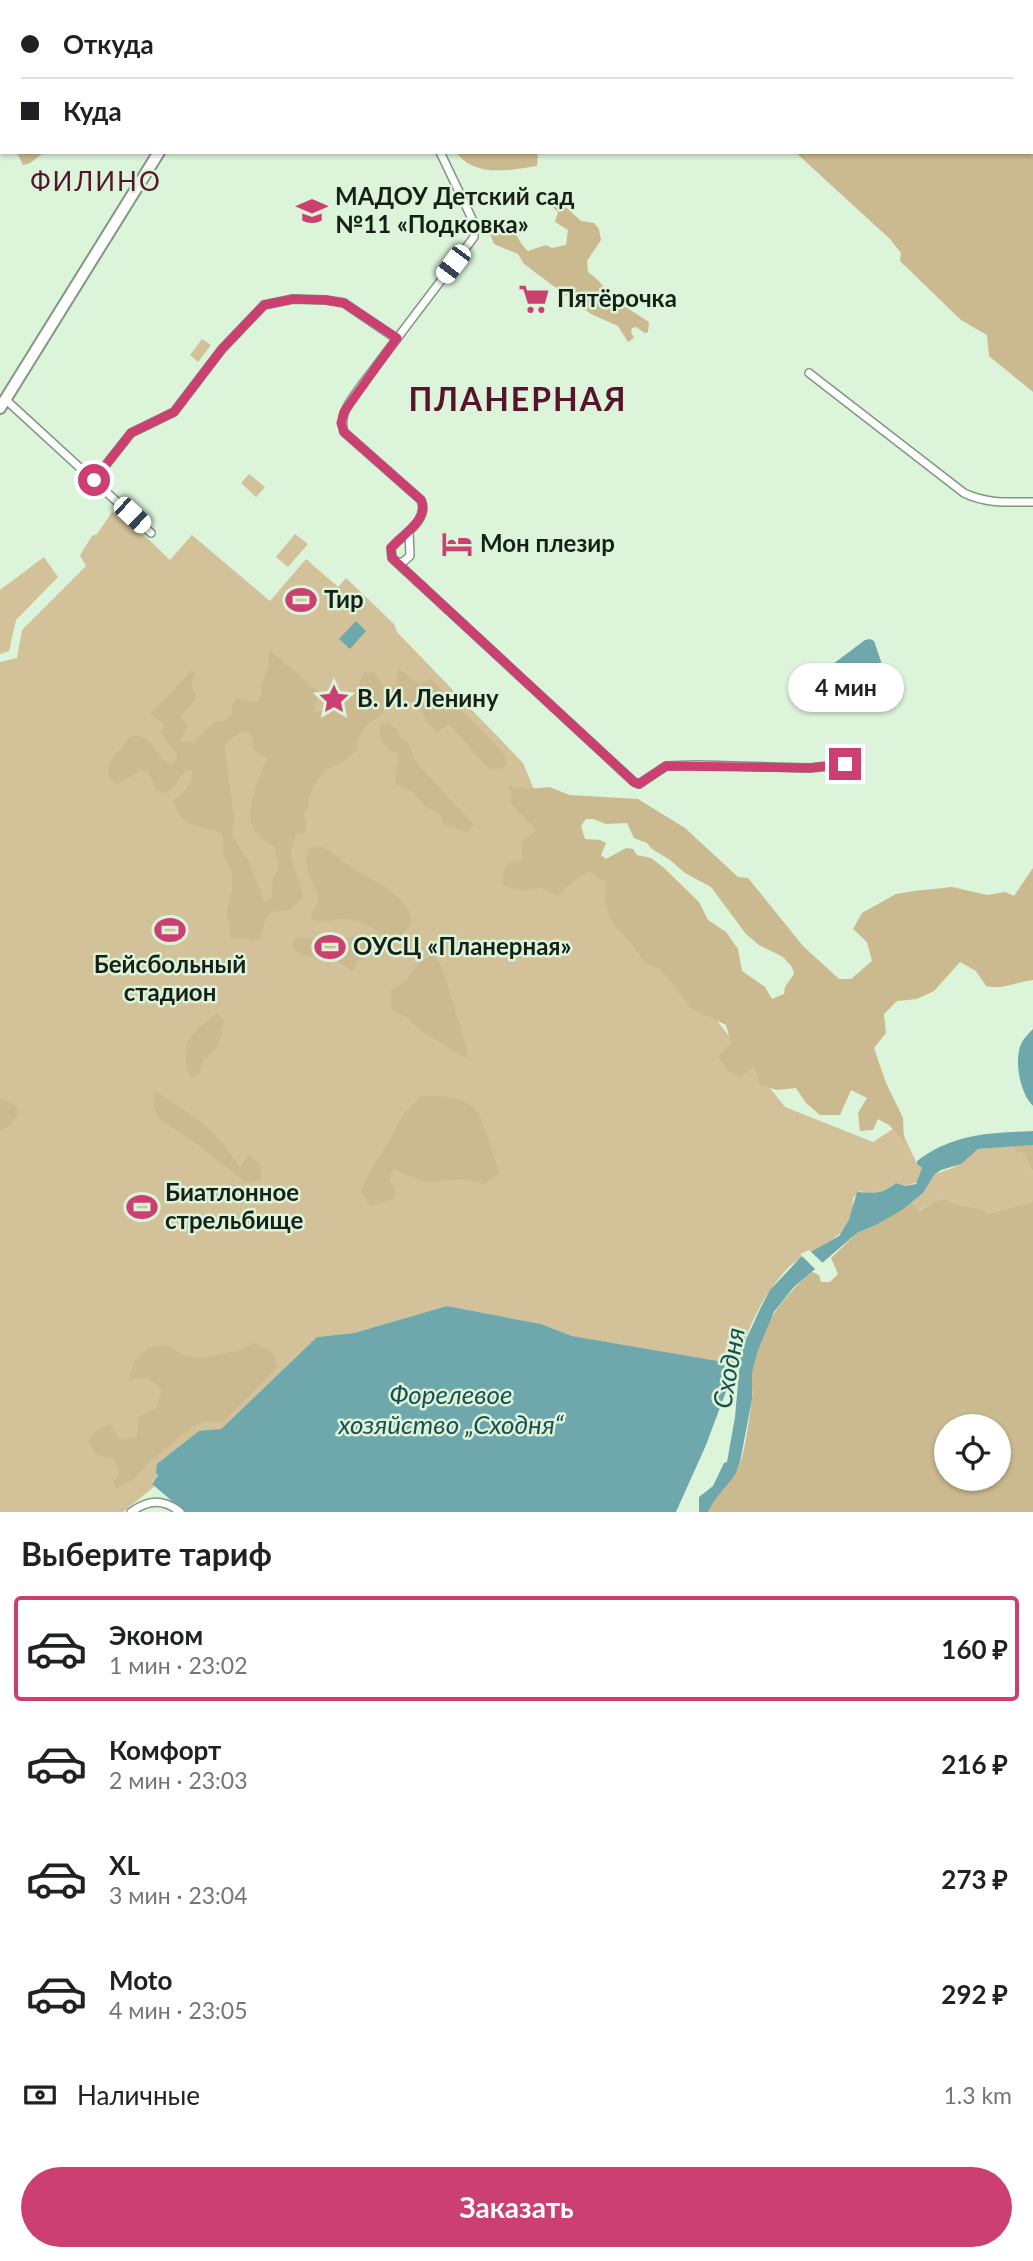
<!DOCTYPE html>
<html lang="ru">
<head>
<meta charset="utf-8">
<style>
  :root { --surface:#fff; --page:#f6f6f6; --text:#202124; --muted:#757577; --line:#e0e0e0; --accent:#cb3f71 }
  body { margin:0; font-family:Lato,sans-serif; background:var(--page); color:var(--text); height:100vh; display:flex; flex-direction:column; font-size:26px; white-space:nowrap }
  * { box-sizing:border-box; margin:0 }
  p { font-size:23px; color:var(--muted) }
  .icon { flex:none; width:38px; height:38px; fill:none; stroke:currentColor; stroke-width:2; stroke-linecap:round; stroke-linejoin:round }
  .map { position:relative; height:1512px; overflow:hidden }
  .panel { display:flex; flex-direction:column; background:var(--surface); flex:1 }
  .panel>* { flex:none }
  .hud { position:absolute; left:0px; top:0px; width:1034px; height:154px; box-shadow:0 2px 5px #0004; display:grid; align-content:center; height:154px; padding:0 21px; background:var(--surface) }
  .controls { position:absolute; left:934px; top:1414px; display:grid; gap:14px }
  .controls a { display:grid; place-items:center; width:77px; height:77px; border-radius:50%; background:var(--surface); box-shadow:0 2px 5px #0004; font-size:35px }
  .end { position:absolute; width:32px; height:32px; margin:-16px; border:9px solid #cb3f71; background:#fff; box-shadow:0 0 0 4px #fff }
  .from { border-radius:50% }
  .bubble { position:absolute; height:49px; border-radius:24px; background:var(--surface); box-shadow:0 2px 5px #0004; font-size:23px; font-weight:700; line-height:49px; text-align:center }
  .car { position:absolute; width:21px; height:42px; margin:-21px -10px; border-radius:9px; box-shadow:0 0 5px 2px #0007; background:linear-gradient(#fff 24%,#345 0 40%,#fff 0 76%,#345 0 86%,#fff 0) }
  .hud b { display:flex; align-items:center; gap:24px; height:66px; font-size:26px }
  .hud b+b { border-top:2px solid var(--line) }
  .hud i { width:18px; height:18px; background:var(--text) }
  ul { padding:0; list-style:none }
  li { display:flex; align-items:center; gap:21px; height:105px; margin:0 14px 10px; padding:0 7px; border:4px solid transparent; border-radius:7px }
  li div { flex:1 }
  li b { display:block; font-size:26px }
  li em { font-style:normal; font-weight:700 }
  li.on { border-color:var(--accent) }
  li>.icon { width:63px; height:63px; stroke-width:1.5 }
  h2 { padding:0 21px; font-size:32px; line-height:84px }
  .pay { display:flex; align-items:center; gap:18px; height:77px; padding:0 21px; font-size:26px }
  .pay p { margin-inline-start:auto }
  .primary-button { display:flex; gap:14px; margin-top:auto; padding:14px 21px }
  .primary-button a { flex:1; height:80px; border-radius:42px; background:var(--accent); color:#fff; font-size:28px; font-weight:700; line-height:80px; text-align:center }
  .map>svg:first-child { display:block }
  .green { fill:#d2c199 }
  .forest { fill:#cbb98f; fill-rule:evenodd }
  .water { fill:#6fa8ac }
  .pier { fill:#dcf4da }
  .lines { fill:none; stroke-linecap:round; stroke-linejoin:round }
  .minor-casing { stroke:#819780; stroke-width:10 }
  .secondary-casing { stroke:#819780; stroke-width:14 }
  .minor { stroke:#fff; stroke-width:7 }
  .secondary { stroke:#fff; stroke-width:10 }
  .route { stroke:#cb3f71; stroke-width:9 }
  .labels { text-anchor:middle; stroke-width:5; stroke-linejoin:round; paint-order:stroke }
  .poi-label { font-size:24px; font-weight:bold; fill:#172017; stroke:#dcf4da; text-anchor:start }
  .neighbourhood-label { font-size:26px; letter-spacing:2px; fill:#56132b; stroke:#dcf4da }
  .water-label { font-size:26px; font-style:italic; fill:#1b4e51; stroke:#dcf4da }
  .district-label { font-size:32px; font-weight:bold; letter-spacing:2px; fill:#56132b; stroke:#dcf4da }
</style>
</head>
<body>
<div class="map">
<svg width="1033" height="1512" viewBox="0 0 1033 1512">
  <rect width="100%" height="100%" fill="#dcf4da"/>
  <path class="green" d="M202,339L211,345L198,362L190,355Z
    M249,474L265,487L256,497L241,483Z
    M112,512L117,515L121,513L170,560L192,535L270,601L306,559L338,587L346,578L394,624L397,632L523,763L533,787L785,1107L873,1142L899,1125L917,1164L922,1168L918,1182L905,1186L896,1183C883,1191 875,1196 860,1191L853,1198C857,1241 810,1246 787,1269C764,1294 743,1332 740,1366L572,1336L541,1324L447,1306L354,1333L317,1337L221,1429L199,1432L158,1470V1474L152,1483L155,1486L123,1512H0V662L17,658L22,630L86,566L80,555L92,536L97,534Z
    M295,534L308,544L288,567L276,557Z
    M44,557L58,577L16,620L9,651L0,654V590Z
    M1011,1146L1016,1152L1024,1153L1033,1172V1201L989,1214C973,1202 962,1210 945,1199L936,1201L918,1211L912,1202L923,1193L935,1174L955,1167L978,1149Z"/>
  <path class="forest" d="M647,0H983L984,2H646Z
    M1033,75V392L989,356L987,335L961,320L900,261L901,253L890,239L795,152H1032Z
    M13,152H45L30,163L23,165L17,153Z
    M456,152H538L537,166C510,170 475,178 456,152Z
    M556,198L581,221L594,223L599,229L601,240L587,261L588,272L599,281L613,299L649,322L648,332L645,333L636,327L632,328L631,332L634,338L628,342L618,326L591,314L524,264L518,254L494,244L490,234L494,225L500,220C516,225 516,241 528,251L546,245L552,248L566,245L568,230L555,222L558,212L550,205V201Z
    M269,650L321,694L315,702L314,711C327,712 345,702 354,692C359,687 360,678 364,672L374,673L386,688L396,686L398,668L419,684L431,679L505,755L506,765L502,769H489L449,724L438,732C429,725 424,720 422,709C413,701 399,700 387,703C381,720 371,718 362,731C356,739 360,749 352,755C345,762 336,764 328,769C318,776 307,794 309,806L303,814L306,822L305,832L296,835C283,860 300,873 303,898L289,910L270,912L265,920L261,938L252,941L250,938L231,939L227,910L232,891V873L223,855V835C204,824 176,829 174,799C187,793 193,783 192,769L184,772L174,788L166,793L157,791L149,773L141,770L117,784L109,778C106,755 119,756 129,737C156,731 152,759 172,764L178,756L161,733L165,724L150,714L191,671L196,672C192,681 189,689 197,697C192,705 185,708 181,718L188,727L179,741L193,742L215,722L225,721L232,715V706L238,697L256,703L262,696L261,686L268,669ZM248,731L253,739L252,748L268,759C258,773 245,812 253,828C257,837 266,841 274,847L279,869L273,878L272,897L264,902L249,861L232,836L234,818L224,745L239,733Z
    M389,723L397,729L400,737L408,742L414,760L474,825L467,832L443,824L441,815L424,805L412,791L403,788L396,783L395,773L399,755C385,748 379,741 380,725Z
    M507,786L527,789L550,787L569,795L638,799L685,828L738,877L748,878L803,946L839,979H851L872,961L867,942L853,929L862,913L896,894L914,891L952,887L987,895L1005,892L1014,896L1033,868V980C1015,982 1004,990 986,986L976,971L960,962L934,991L917,999L897,1001L884,1014L886,1033L874,1048L886,1083L903,1118L904,1141L889,1125L878,1119L873,1130L860,1131L858,1113L867,1098L851,1090L840,1115H820L806,1103L796,1088L777,1090L760,1085L754,1067L739,1077L729,1071L718,1057L731,1043L726,1025L692,1009L661,970L644,962L634,947L610,919L605,901V882L589,871L572,882L558,895L540,888L521,891L503,885C504,863 503,865 523,859L521,841L537,831L511,804V793ZM586,819H593L606,824L627,823L634,838L647,843L652,849L670,860L685,873L711,887L746,934L759,945L783,957L792,967L794,974L785,987L784,994L772,999L765,987L742,971L738,949L726,932L708,920L699,902L663,867L651,858L637,855L633,849L626,848L606,859L601,855L606,843L600,840L585,839L581,826Z
    M318,846C331,850 339,859 350,866C367,878 421,901 409,926C404,936 396,938 386,939C373,926 361,920 342,919C329,919 321,926 310,918L319,901C316,883 300,868 309,849Z
    M359,937L367,943L372,953L366,958L356,961V968L352,971C346,967 339,961 332,959C316,955 296,962 292,942L298,938Z
    M433,954L442,967L467,1050L466,1058L421,1031L407,1018L391,1009V990L407,980L418,964Z
    M217,1013L224,1020C221,1035 221,1052 204,1058L199,1074L191,1077C176,1044 193,1031 217,1013Z
    M154,1091C192,1114 216,1129 240,1168L248,1155L260,1164L261,1179L246,1183L190,1139L159,1119L153,1106Z
    M421,1096C438,1096 460,1095 474,1108C484,1118 495,1159 499,1174L483,1184L464,1179L425,1182L393,1169L389,1180L395,1190L394,1199L370,1206L361,1191C368,1172 379,1159 389,1141C398,1123 405,1110 421,1096Z
    M0,1099C10,1104 17,1101 18,1114L10,1126L0,1131Z
    M1033,1145V1172L1024,1153L1016,1152L1011,1146Z
    M945,1199C962,1210 973,1202 989,1214L1033,1201V1512H708C716,1492 735,1481 742,1457C746,1443 750,1414 752,1398C753,1391 751,1384 751,1377C754,1336 782,1296 812,1272L819,1275L821,1282H830L838,1274L831,1258L857,1233L876,1225L912,1202L919,1211L936,1201ZM947,1426H999V1479H947Z
    M254,1343L273,1353L277,1367L223,1422L204,1421L195,1425L149,1462L134,1479L116,1489L113,1483L119,1472L115,1460L97,1455L88,1443L94,1432L110,1424L119,1440L137,1436L139,1417L156,1408L162,1390L148,1378L129,1379L134,1361L148,1348L167,1345L183,1355L201,1358L237,1351Z"/>
  <path class="water" d="M356,621L366,631L350,649L339,639Z
    M870,639L874,641L884,670L879,675L871,674L865,669C852,677 824,711 807,697C802,692 798,684 794,678L795,671L833,664L865,640Z
    M1033,1029V1106C1020,1093 1013,1059 1022,1042C1025,1037 1029,1033 1033,1029Z
    M1033,1131V1145L978,1149L961,1164L941,1170L935,1174L923,1193L902,1210L876,1225L857,1233L793,1288L774,1312L758,1350L752,1372V1399L740,1462L735,1475L714,1501L708,1512H699V1497L713,1486L724,1463L727,1462L735,1417L740,1361L744,1344L760,1309L770,1290L800,1258L839,1236L849,1220L857,1192C876,1193 879,1195 896,1183L905,1186L916,1184L922,1168L917,1164V1161C954,1133 989,1133 1033,1131Z
    M447,1306L541,1324L572,1336L723,1362L730,1381L706,1445L676,1512H185L152,1484L158,1475L156,1473L157,1464L199,1431L221,1429L317,1337L354,1333Z"/>
  <path class="pier" d="M809,1250L826,1266L818,1272L800,1254Z"/>
  <g class="lines">
    <g class="minor-casing">
      <path id="minor" d="M367,0L368,2
        M809,373L964,493C987,504 1008,502 1033,502
        M5,399L151,533
        M94,480L131,433L174,412L222,349L264,305L293,299L326,300L344,303L397,339
        M409,532L410,556L403,562H397L392,558L391,548C402,535 430,520 421,500L344,432C338,414 351,401 361,386L474,237V223L440,152
        M394,560L634,782L639,784L666,766L697,765L810,768L845,764
        M131,1512C148,1500 163,1498 180,1512"/>
    </g>
    <g class="secondary-casing">
      <path id="secondary" d="M246,2L247,0
        M0,408L159,152"/>
    </g>
    <use href="#minor" class="minor"/>
    <use href="#secondary" class="secondary"/>
  </g>
  <g class="lines">
    <path class="route" d="M94,480L131,433L174,412L222,349L264,305L293,299L326,300L344,303L397,338L344,412L341,423L344,432L421,500C430,519 402,535 391,548L392,558L634,782L639,784L666,766L810,768L845,764"/>
  </g>
  <defs>
    <g id="school-bare" transform="scale(2.415)"><path d="M0-5L7-2L0 1L-7-2ZM-4 1L0 2.5L4 1V4Q0 6-4 4Z" fill="#cb3f71" stroke="#dcf4da" stroke-width="2.5" paint-order="stroke"/></g>
    <g id="supermarket-bare" transform="scale(2.415)"><path d="M-6-5.5h2.5l.6 2H6L4.5 2H-2.5L-4.4-4H-6ZM-1.5 3.2a1.3 1.3 0 1 0 .1 0ZM3 3.2a1.3 1.3 0 1 0 .1 0Z" fill="#cb3f71" stroke="#dcf4da" stroke-width="2.5" paint-order="stroke"/></g>
    <g id="hotel-bare" transform="scale(2.415)"><path d="M-6-4.5h1.5V1H6V5H4.5V3h-9V5H-6ZM-4 0a1.8 1.8 0 1 1 3.6 0ZM.5 0V-2.5h3Q6-2.5 6 0Z" fill="#cb3f71" stroke="#dcf4da" stroke-width="2.5" paint-order="stroke"/></g>
    <g id="stadium-bare" transform="scale(2.415)"><path d="M0-5a6.5 5 0 1 0 0 10a6.5 5 0 1 0 0-10ZM-3.5-1.8h7v3.6h-7Z" fill="#cb3f71" stroke="#dcf4da" stroke-width="2.5" paint-order="stroke"/></g>
    <g id="sight-bare" transform="scale(2.415)"><path d="M0-6L1.8-2.2L6-1.7L2.9 1.2L3.7 5.4L0 3.3L-3.7 5.4L-2.9 1.2L-6-1.7L-1.8-2.2Z" fill="#cb3f71" stroke="#dcf4da" stroke-width="2.5" paint-order="stroke"/></g>
  </defs>
  <g fill-rule="evenodd">
    <use href="#school-bare" x="312" y="211"/>
    <use href="#supermarket-bare" x="534" y="299"/>
    <use href="#hotel-bare" x="457" y="544"/>
    <use href="#stadium-bare" x="301" y="600"/>
    <use href="#sight-bare" x="334" y="699"/>
    <use href="#stadium-bare" x="170" y="930"/>
    <use href="#stadium-bare" x="330" y="947"/>
    <use href="#stadium-bare" x="142" y="1207"/>
  </g>
  <g class="labels">
    <g class="poi-label">
      <text x="335" y="205">МАДОУ Детский сад<tspan x="335" dy="28">№11 «Подковка»</tspan></text>
      <text x="557" y="307">Пятёрочка</text>
      <text x="480" y="552">Мон плезир</text>
      <text x="324" y="608">Тир</text>
      <text x="357" y="707">В. И. Ленину</text>
      <text x="353" y="955">ОУСЦ «Планерная»</text>
      <text x="170" y="973" text-anchor="middle">Бейсбольный<tspan x="170" dy="28">стадион</tspan></text>
      <text x="165" y="1201">Биатлонное<tspan x="165" dy="28">стрельбище</tspan></text>
    </g>
    <g class="neighbourhood-label">
      <text x="96" y="191">ФИЛИНО</text>
    </g>
    <g class="water-label">
      <text transform="translate(729 1368) rotate(-80)" y="9">Сходня</text>
      <text x="451" y="1404">Форелевое<tspan x="451" dy="30">хозяйство „Сходня“</tspan></text>
    </g>
    <g class="district-label">
      <text x="518" y="411">ПЛАНЕРНАЯ</text>
    </g>
  </g>
</svg>
<div class="controls">
<a><svg class="icon" aria-label="locate" viewBox="0 0 24 24"><circle cx="12" cy="12" r="6"/><path d="M12 2v4M12 18v4M2 12h4M18 12h4"/></svg></a>
</div>
<i class="end from" style="left:94px;top:480px"></i>
<i class="end" style="left:845px;top:764px"></i>
<div class="bubble" style="left:788px;top:663px;width:116px">4 мин</div>
<i class="car" style="left:453px;top:264px;rotate:217deg"></i>
<i class="car" style="left:132px;top:515px;rotate:133deg"></i>
<div class="hud">
<b><i class="from"></i>Откуда</b>
<b><i></i>Куда</b>
</div>
</div>
<section class="panel">
<h2>Выберите тариф</h2>
<ul>
<li class="on"><svg class="icon" aria-label="car" viewBox="0 0 24 24"><path d="M5 17H2v-5l4-1 3-4h7l3 4 3 1v5h-3M9 17h6M6 11h13"/><circle cx="7" cy="17" r="2"/><circle cx="17" cy="17" r="2"/></svg><div><b>Эконом</b><p>1 мин · 23:02</p></div><em>160 ₽</em></li>
<li><svg class="icon" aria-label="car" viewBox="0 0 24 24"><path d="M5 17H2v-5l4-1 3-4h7l3 4 3 1v5h-3M9 17h6M6 11h13"/><circle cx="7" cy="17" r="2"/><circle cx="17" cy="17" r="2"/></svg><div><b>Комфорт</b><p>2 мин · 23:03</p></div><em>216 ₽</em></li>
<li><svg class="icon" aria-label="car" viewBox="0 0 24 24"><path d="M5 17H2v-5l4-1 3-4h7l3 4 3 1v5h-3M9 17h6M6 11h13"/><circle cx="7" cy="17" r="2"/><circle cx="17" cy="17" r="2"/></svg><div><b>XL</b><p>3 мин · 23:04</p></div><em>273 ₽</em></li>
<li><svg class="icon" aria-label="car" viewBox="0 0 24 24"><path d="M5 17H2v-5l4-1 3-4h7l3 4 3 1v5h-3M9 17h6M6 11h13"/><circle cx="7" cy="17" r="2"/><circle cx="17" cy="17" r="2"/></svg><div><b>Moto</b><p>4 мин · 23:05</p></div><em>292 ₽</em></li>
</ul>
<div class="pay"><svg class="icon" aria-label="cash" viewBox="0 0 24 24"><path d="M3 7h18v10H3z"/><circle cx="12" cy="12" r="2"/></svg>Наличные<p>1.3 km</p></div>
<div class="primary-button"><a>Заказать</a></div>
</section>
</body>
</html>
